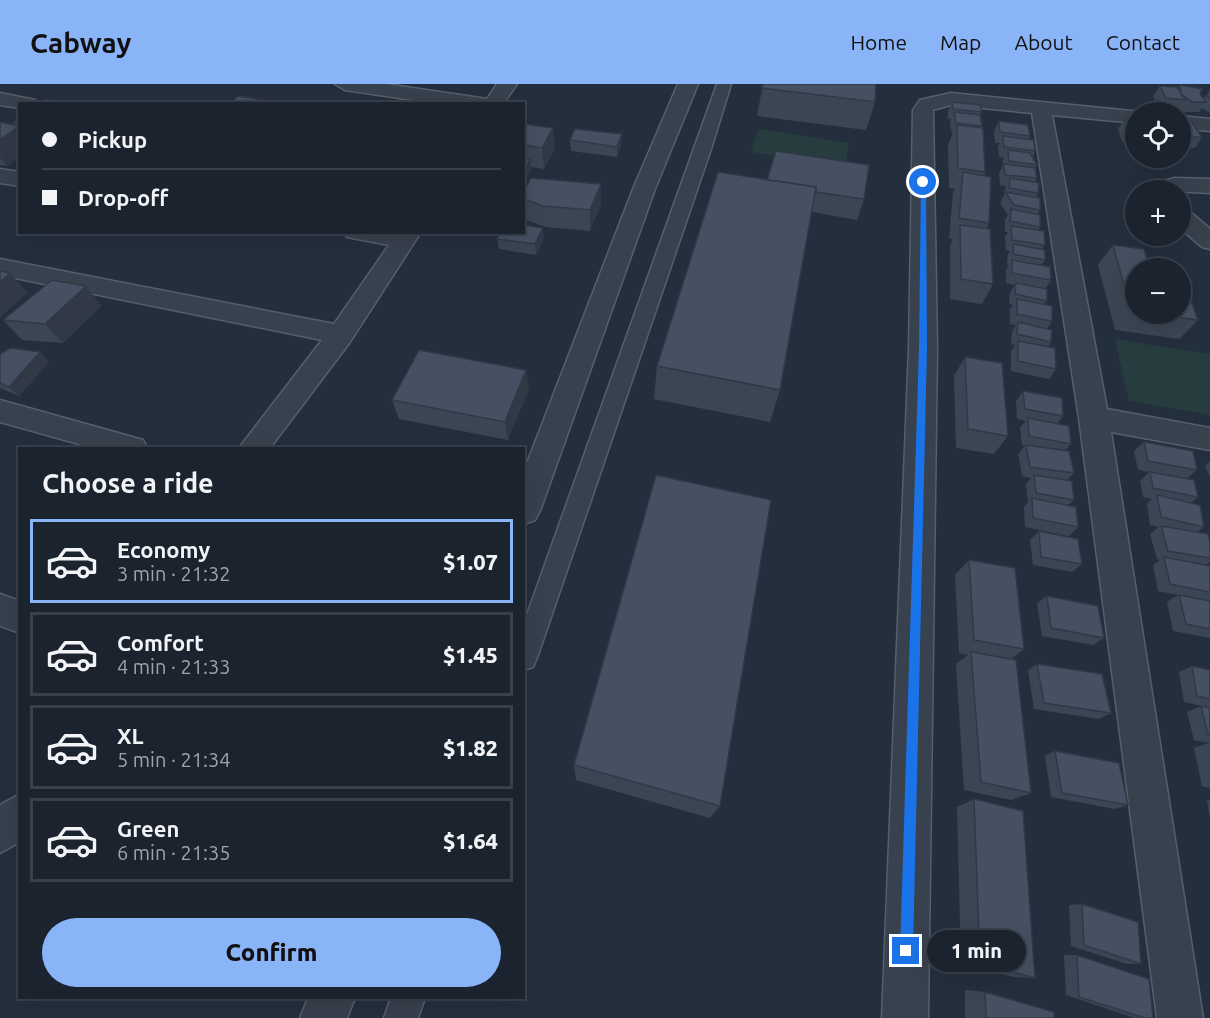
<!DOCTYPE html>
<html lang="en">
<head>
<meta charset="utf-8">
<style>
  :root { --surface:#1b232e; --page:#242b36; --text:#f1f3f6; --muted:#a0a4aa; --line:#39404a; --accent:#8ab4f8 }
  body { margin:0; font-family:Ubuntu,sans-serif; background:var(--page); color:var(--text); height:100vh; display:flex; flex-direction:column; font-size:22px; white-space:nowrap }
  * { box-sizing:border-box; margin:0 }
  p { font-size:20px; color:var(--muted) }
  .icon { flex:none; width:33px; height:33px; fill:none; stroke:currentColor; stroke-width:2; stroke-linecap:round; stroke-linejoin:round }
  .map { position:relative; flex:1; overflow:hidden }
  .panel { position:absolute; left:18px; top:363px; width:507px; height:552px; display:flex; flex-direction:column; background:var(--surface); border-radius:0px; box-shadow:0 6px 24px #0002,0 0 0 2px var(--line) }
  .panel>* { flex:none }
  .hud { position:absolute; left:18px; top:18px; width:507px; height:132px; border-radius:0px; box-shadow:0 6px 24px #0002,0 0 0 2px var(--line); display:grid; align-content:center; height:132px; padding:0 24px; background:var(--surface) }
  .fabs { position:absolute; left:1125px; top:18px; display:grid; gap:12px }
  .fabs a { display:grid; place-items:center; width:66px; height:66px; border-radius:50%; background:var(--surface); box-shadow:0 6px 24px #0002,0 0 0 2px var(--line); font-size:30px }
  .end { position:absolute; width:27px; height:27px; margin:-14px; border:8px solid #1a73e8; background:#fff; box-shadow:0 0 0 3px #fff }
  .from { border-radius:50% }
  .bubble { position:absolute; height:42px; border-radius:21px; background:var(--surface); box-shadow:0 6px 24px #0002,0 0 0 2px var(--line); font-size:20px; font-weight:800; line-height:42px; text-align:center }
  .hud b { display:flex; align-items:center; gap:21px; height:57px; font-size:22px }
  .hud b+b { border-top:2px solid var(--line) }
  .hud i { width:15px; height:15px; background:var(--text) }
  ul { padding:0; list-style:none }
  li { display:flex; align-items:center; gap:18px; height:84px; margin:0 12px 9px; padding:0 12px; border:3px solid var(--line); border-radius:0px }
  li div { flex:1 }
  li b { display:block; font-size:22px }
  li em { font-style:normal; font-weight:800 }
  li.current { border-color:var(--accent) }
  li>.icon { width:54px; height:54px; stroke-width:1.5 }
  h2 { padding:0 24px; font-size:27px; line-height:72px }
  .primary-button { display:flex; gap:12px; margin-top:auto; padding:12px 24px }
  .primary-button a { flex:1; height:69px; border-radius:36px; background:var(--accent); color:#111; font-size:24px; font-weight:800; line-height:69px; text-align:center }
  header { display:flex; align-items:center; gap:36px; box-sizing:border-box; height:84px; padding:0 30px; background:var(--accent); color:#111 }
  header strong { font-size:28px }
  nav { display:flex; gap:33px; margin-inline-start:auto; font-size:21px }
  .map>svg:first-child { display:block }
  .green { fill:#263c3f }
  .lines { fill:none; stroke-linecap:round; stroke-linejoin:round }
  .service-casing { stroke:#565f6c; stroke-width:3 }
  .minor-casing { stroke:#565f6c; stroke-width:3 }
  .tertiary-casing { stroke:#565f6c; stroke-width:3 }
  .service { fill:#38414e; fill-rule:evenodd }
  .minor { fill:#38414e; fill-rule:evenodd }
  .tertiary { fill:#38414e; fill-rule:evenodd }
  .wall { fill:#3b4654 }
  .shaded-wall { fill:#303945 }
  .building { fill:#455162; stroke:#303945; stroke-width:1.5 }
  .route { fill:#1a73e8 }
</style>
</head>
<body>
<header>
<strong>Cabway</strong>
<nav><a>Home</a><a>Map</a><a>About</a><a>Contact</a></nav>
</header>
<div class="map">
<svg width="1210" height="934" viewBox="0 0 1210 934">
  <rect width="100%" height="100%" fill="#242f3e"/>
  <path class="green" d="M758,45L849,59L845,82L751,68Z
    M1115,255L1210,270V331L1129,317Z"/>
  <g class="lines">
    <g class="service-casing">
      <path id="service" d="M717,0H731L711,65L537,574L533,583L524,586V539Z
        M391,914H425L418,934H384Z"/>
    </g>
    <g class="minor-casing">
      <path id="minor" d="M335,0H386L487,15L497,0H517L503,20H440L345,6Z
        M0,9L35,16L38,20H20V24L0,21Z
        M951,9L1142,28H1136V39L1052,31L1107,325L1210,344V366L1111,348L1203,934H1157L1079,334L1032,29L951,21L933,26L937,264L928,934H882L909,264L913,26L920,16Z
        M1180,32L1210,35V47L1180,44Z
        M0,85L20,88V102L0,99Z
        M1175,94L1210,95V109L1158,106L1167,96Z
        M1180,124L1188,126L1210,145V165L1202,163L1180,144Z
        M344,148H421L350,258L270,364H239L322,256L0,191V175L334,240L389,161L347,153Z
        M0,316L143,356L147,364H93L0,338Z
        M0,510L20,517V549L0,542Z
        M20,710V758L0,769V721Z"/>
    </g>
    <g class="tertiary-casing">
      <path id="tertiary" d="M678,0H698L655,105L540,427L535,436L524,440V387L633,105Z
        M308,914H355L347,934H300Z"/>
    </g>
    <use href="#service" class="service"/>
    <use href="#minor" class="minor"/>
    <use href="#tertiary" class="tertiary"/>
  </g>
  <path class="wall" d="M763,0L875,18L866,46L757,32Z
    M1180,1L1200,10L1203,15L1210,6V29L1202,24L1199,28H1185L1179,24L1178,26L1159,25L1153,12L1160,2L1178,5Z
    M952,18L981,28L980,31L982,42L981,44L985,88L984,92L989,139L986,145L993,200L982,220L950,215V161L953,155L949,154L953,108L955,105L949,104L948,61L953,49H952L950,39L951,35H948V28Z
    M20,34V73L7,82L0,81V38L14,41L13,38Z
    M1125,35L1136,36V60L1122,58L1118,45Z
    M999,37L1030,52L1028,56L1035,67L1033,73L1037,81L1035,84L1037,94L1035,98L1038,109L1036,113L1040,126L1038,130L1040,143L1038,146L1045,161L1042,165L1045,176L1041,181L1051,196L1045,205L1047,217L1044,220L1052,237L1047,245L1051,258L1048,263L1056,285L1049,295L1011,287V267L1015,261L1011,260L1012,248L1016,241L1010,240V225L1013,221L1009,220L1010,209L1015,201L1006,199V186L1009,181H1007L1008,170L1010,167L1006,166L1005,153L1008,148H1005V136L1008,131L1000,119L1004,111L1006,102L1000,101L999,90L1003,81V76L1004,74L999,73L998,63L1000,59H995L994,48Z
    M1180,38L1202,53L1195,64L1180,63Z
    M524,40L555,64L544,85L531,83V86L525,97H524Z
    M570,56L621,61L617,73L571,67Z
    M767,96L864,115L857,136L812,128L780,306L770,338L654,315L657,282Z
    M524,107L601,120L590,147L545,143L524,135Z
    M371,148H406V149L390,151Z
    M544,154L536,171L499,165L497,155Z
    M1113,161L1136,184V230H1180L1198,236L1179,255L1115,246L1098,181Z
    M86,202L101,222L63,259L22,256L3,236Z
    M0,270L49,278L19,312L0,304Z
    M965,273L1008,352L994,370L956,364L954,292Z
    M529,305L508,356L399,335L392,316Z
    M1023,307L1063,332L1057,340L1071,360L1065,366L1074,389L1067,396L1074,416L1068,421L1078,443L1069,452L1025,443L1024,423L1028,418L1026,400L1031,394L1022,392L1018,370L1025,362L1022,361L1020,343L1026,337L1017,335L1016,317Z
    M1144,358L1197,386L1186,395L1198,413L1191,419L1204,443L1197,448L1210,458V478L1205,481L1210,482V554L1173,547L1167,518L1178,511L1158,507L1153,481L1160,476L1157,475L1150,450L1159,443L1150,441L1147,420L1152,415L1143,413L1140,397L1149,388L1138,386L1134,367Z
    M1210,378V393L1205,382Z
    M1039,447L1082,480L1072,488L1033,481L1030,456Z
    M969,476L1024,565L1011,575L1031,709L1011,716L964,706L956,580L968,571L959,569L955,491Z
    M1047,512L1104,554L1093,561L1042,552L1037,519Z
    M1037,580L1111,629L1099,635L1034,625L1028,586Z
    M1192,582L1210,586V659L1194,656L1187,628L1202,622L1184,618L1179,588Z
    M1208,659L1210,660V704L1202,702L1194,664Z
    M1055,667L1128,721L1115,725L1051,713L1045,672Z
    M574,681L720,722L710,734L576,696Z
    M974,715L1035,894L1013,893L961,879L957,723Z
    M1207,716H1210V735Z
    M1082,820L1141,880H1127L1071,862L1069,821Z
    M1064,871H1077L1153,934H1135L1066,911Z
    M965,906L985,908L1054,934H965Z"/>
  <path class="shaded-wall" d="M19,42L20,73L7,82L0,74V56Z
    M553,44L555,64L544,85L542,64Z
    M622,50L621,61L617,73V63Z
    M530,75L531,86L525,97L524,87Z
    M601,100V120L590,147V126Z
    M543,144L544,154L536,171L535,160Z
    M389,148H406V149L390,151Z
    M10,189L28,209L0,233V198Z
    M86,202L101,222L63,259L45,240Z
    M40,268L49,278L19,312L9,303Z
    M526,286L529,305L508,356L505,338Z"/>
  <path class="building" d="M763,0H876L875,18L762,4Z
    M1180,1L1202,5L1200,10L1206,18H1192L1181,10L1185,16L1166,14L1160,2L1177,3L1181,10Z
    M1209,6H1210V14L1207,12Z
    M238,12L263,16L260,20H230Z
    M46,15L67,20H39Z
    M952,18L981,21V28L953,25Z
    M954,28L980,31L982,42L956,39Z
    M20,34V39L13,38Z
    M1125,35L1136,36V48H1128Z
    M999,37L1028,41L1030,52L1000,48Z
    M0,38L19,42L0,56Z
    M1180,38H1192L1202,53H1186L1180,44Z
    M524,40L553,44L542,64L524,61Z
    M957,41L983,44L985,88L958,84Z
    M575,45L622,50L617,63L570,56Z
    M1003,52L1034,56L1035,67L1004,63Z
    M1008,66L1030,69L1037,81L1009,77Z
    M776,67L869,81L864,115L816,108V103L767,96Z
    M524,74L530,75L524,87Z
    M1004,80L1035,84L1037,94L1005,91Z
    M718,88L816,103L780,306L657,282Z
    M963,88L991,93L989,139L959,134Z
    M531,94L601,100L590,126L543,122L524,115V107Z
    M1010,94L1039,99L1038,109L1009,104Z
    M1005,108L1040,114V126L1014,121Z
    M1011,125L1040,131V143L1010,137Z
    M524,141L543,144L535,160L497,155L500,148H524Z
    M960,141L990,145L993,200L961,195Z
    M1011,142L1044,147L1045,161L1012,156Z
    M1014,160L1045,166V176L1013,170Z
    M1113,161L1144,165L1150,184H1136V227H1131Z
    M1012,176L1050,183L1051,196L1012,189Z
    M0,187L10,189L0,198Z
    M52,196L86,202L45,240L3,236Z
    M1016,199L1047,205V217L1015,210Z
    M1180,204L1187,205L1198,236L1152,230H1180Z
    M1017,215L1052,222V237L1017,230Z
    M1018,238L1052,246L1051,258L1017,250Z
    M1018,257L1055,264L1056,285L1018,277Z
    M11,264L40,268L9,303L0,299V270Z
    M419,266L526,286L505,338L392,316Z
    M965,273L1002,279L1008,352L968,345Z
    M1023,307L1062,314L1063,332L1025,325Z
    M1028,334L1069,342L1071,360L1029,352Z
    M1144,358L1193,367L1197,386L1148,377Z
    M1026,361L1069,367L1074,389L1030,383Z
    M1150,388L1194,396L1198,413L1153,404Z
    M656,391L771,416L720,722L574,681Z
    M1034,391L1072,397L1074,416L1036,409Z
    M1157,411L1200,421L1204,443L1161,433Z
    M1032,414L1076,423L1078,443L1033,434Z
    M1161,442L1208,450L1210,458V474L1168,467Z
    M1039,447L1078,455L1082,480L1041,473Z
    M1164,473L1210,482V508L1170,500Z
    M969,476L1015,484L1024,565L974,556Z
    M1179,511L1210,517V545L1186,540Z
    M1047,512L1098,522L1104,554L1051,544Z
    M971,568L1016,576L1031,709L981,698Z
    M1037,580L1102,590L1111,629L1044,619Z
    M1192,582L1210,586V615L1197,612Z
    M1201,622L1210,624V651H1208Z
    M1055,667L1119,679L1128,721L1062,709Z
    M974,715L1023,727L1035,894L980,879Z
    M1082,820L1138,838L1141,880L1084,861Z
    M1077,871L1149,895L1153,934H1145L1079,913Z
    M985,908L1054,928V934H986Z"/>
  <path class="route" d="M921,96L926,98L927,264L913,867L906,873L900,867L919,264Z"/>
</svg>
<div class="fabs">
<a><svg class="icon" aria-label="locate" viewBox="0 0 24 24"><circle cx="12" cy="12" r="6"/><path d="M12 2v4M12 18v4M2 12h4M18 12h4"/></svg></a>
<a>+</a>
<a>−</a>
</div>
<i class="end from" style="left:923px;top:98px"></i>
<i class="end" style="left:906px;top:867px"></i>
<div class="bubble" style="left:927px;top:846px;width:99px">1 min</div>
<div class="hud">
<b><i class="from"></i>Pickup</b>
<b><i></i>Drop-off</b>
</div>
<section class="panel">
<h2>Choose a ride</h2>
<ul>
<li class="current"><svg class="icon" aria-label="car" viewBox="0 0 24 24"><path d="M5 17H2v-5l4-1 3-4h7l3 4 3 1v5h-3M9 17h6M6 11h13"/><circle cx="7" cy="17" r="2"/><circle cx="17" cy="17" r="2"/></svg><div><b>Economy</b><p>3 min · 21:32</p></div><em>$1.07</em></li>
<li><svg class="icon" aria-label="car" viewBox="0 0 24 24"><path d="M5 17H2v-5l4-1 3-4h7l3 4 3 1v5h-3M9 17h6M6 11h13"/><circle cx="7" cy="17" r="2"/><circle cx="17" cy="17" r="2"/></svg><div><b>Comfort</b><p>4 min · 21:33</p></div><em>$1.45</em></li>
<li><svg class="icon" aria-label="car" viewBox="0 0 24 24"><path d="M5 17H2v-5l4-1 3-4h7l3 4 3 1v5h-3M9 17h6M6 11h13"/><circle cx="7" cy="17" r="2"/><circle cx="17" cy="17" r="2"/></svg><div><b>XL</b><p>5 min · 21:34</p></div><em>$1.82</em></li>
<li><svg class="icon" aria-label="car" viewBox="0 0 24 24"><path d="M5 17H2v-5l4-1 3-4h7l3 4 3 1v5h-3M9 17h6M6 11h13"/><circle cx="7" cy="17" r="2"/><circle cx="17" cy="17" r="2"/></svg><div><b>Green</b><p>6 min · 21:35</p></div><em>$1.64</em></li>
</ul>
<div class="primary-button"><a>Confirm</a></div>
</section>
</div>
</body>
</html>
